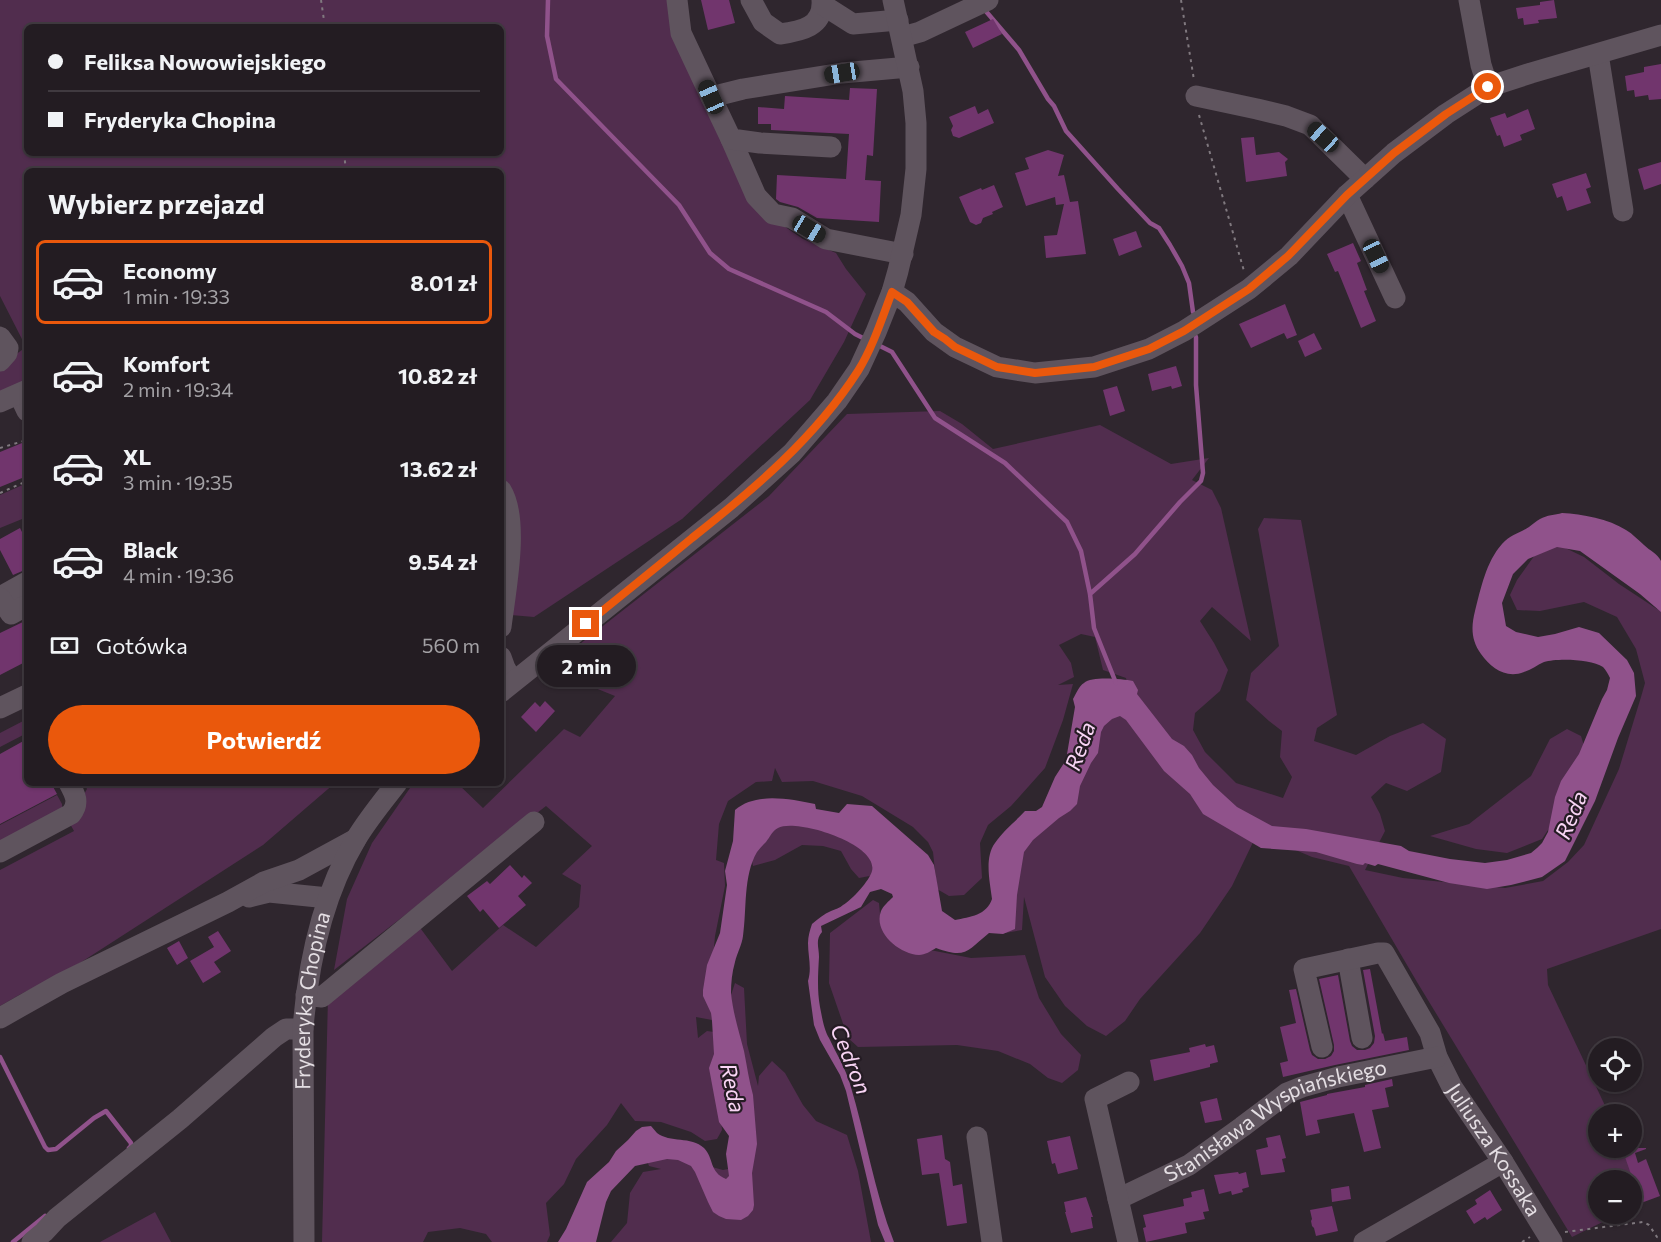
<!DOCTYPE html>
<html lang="pl">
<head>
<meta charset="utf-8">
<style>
  :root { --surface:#231c22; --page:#2f292f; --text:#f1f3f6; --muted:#a3a1a5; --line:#403a40; --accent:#ea580c }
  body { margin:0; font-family:Commissioner,sans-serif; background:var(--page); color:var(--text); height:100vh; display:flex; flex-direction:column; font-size:22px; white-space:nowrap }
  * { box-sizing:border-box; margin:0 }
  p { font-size:20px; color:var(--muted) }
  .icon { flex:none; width:33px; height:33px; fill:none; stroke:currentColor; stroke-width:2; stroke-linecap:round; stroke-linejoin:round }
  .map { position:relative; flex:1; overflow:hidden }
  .panel { position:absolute; left:24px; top:168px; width:480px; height:618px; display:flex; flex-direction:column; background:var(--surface); border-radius:9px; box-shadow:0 2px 4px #0004,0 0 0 2px var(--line) }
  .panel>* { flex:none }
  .hud { position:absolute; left:24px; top:24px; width:480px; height:132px; border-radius:9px; box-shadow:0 2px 4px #0004,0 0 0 2px var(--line); display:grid; align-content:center; height:132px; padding:0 24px; background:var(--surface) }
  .controls { position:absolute; left:1588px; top:1038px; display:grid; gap:12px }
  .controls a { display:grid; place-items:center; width:54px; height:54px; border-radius:50%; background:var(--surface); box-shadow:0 2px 4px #0004,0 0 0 2px var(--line); font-size:30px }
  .end { position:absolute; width:27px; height:27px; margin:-14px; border:8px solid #ea580c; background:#fff; box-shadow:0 0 0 3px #fff }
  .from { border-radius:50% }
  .bubble { position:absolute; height:42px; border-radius:21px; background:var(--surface); box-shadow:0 2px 4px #0004,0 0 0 2px var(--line); font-size:20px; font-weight:700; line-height:42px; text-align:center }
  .car { position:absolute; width:18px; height:36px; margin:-18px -9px; border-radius:8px; box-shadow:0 0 4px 2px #0007; background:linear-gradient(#222 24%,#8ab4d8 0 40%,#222 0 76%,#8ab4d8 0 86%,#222 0) }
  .hud b { display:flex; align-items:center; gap:21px; height:57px; font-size:22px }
  .hud b+b { border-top:2px solid var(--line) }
  .hud i { width:15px; height:15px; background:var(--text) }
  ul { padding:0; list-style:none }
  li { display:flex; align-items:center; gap:18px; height:84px; margin:0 12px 9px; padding:0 12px; border:3px solid transparent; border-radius:9px }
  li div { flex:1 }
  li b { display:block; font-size:22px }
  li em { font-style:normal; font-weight:700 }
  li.current { border-color:var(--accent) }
  li>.icon { width:54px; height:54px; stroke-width:1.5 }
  h2 { padding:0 24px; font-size:27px; line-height:72px }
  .pay { display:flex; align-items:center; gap:15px; height:66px; padding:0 24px; font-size:22px }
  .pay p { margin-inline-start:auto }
  .primary-button { display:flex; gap:12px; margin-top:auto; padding:12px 24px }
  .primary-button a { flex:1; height:69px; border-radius:36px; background:var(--accent); color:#fff; font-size:24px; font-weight:700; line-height:69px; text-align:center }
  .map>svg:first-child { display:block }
  .green { fill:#512d4e; fill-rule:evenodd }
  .water { fill:#90528b }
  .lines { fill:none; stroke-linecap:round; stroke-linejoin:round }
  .stream { stroke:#90528b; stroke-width:4.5 }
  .building { fill:#71356d }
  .path { stroke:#80797f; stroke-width:2; stroke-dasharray:3 4.5; stroke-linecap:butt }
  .minor { stroke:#5f545e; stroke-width:21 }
  .route { stroke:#ea580c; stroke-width:8 }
  .labels { text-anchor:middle; stroke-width:4.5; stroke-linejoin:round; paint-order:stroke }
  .street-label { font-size:21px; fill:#e4dee3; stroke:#251c24 }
  .water-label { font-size:22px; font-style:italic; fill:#f9d5f5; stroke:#251c24 }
</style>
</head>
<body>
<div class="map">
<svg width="1661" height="1242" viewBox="0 0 1661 1242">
  <rect width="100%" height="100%" fill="#2f262e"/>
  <path class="green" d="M0,0H669L750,203L803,239L836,253L846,269L866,294L844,342L810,400L682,519L534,617L501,614V171H27V381L0,393V366L26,347L0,296ZM27,27H501V153H27Z
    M940,411L962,424L993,449L1100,425L1171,464L1209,458L1192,480L1212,490L1221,508L1251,641L1212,607L1200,621L1214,643L1228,670L1220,691L1195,713L1193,730L1205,752L1236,783L1283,798L1292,777L1280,757L1282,731L1269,721L1246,700L1251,673L1279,646L1258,529L1264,518L1301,520L1337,715L1317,728L1314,741L1356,755L1390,736L1423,723L1446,739L1441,772L1407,791L1386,783L1371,797L1380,814L1385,831L1365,870L1403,878L1505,888L1543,881L1568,862L1584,845L1619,769L1641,697L1645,683L1636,649L1617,617L1584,602L1540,611L1517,610L1510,595L1517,580L1537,552L1555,543L1584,557L1619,584L1657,609L1661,610V929L1547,969L1548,985L1609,1114H1599V1148H1624L1648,1199L1632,1207V1180H1599V1214H1619L1572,1237L1417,982L1349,866L1312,857L1272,840L1256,836L1232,886L1200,933L1140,999L1125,1021L1106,1036L1087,1026L1065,1006L1045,977L1024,897L1022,930L1005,933L1008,876L1100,720L1131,701L1126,678L1103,670L1095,637L1081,634L1059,645L1071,663L1074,677L1058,685L1073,684L1063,720L1045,768L1011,806L988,825L980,843L982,878L964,895L949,896L937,889L933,852L928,842L913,827L862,796L813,781L782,782L775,768L772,781L756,782L728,801L719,824L716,860L724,863L725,886L715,936L710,991L712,1020L696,1017L698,1038L707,1031L714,1032L722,1130L717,1139L705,1141L691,1132L661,1122L635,1121L621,1103L607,1125L576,1159L564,1184L546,1203L550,1235L547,1242H492L486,1234L460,1228L428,1232L423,1242H322L328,997L418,925L452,971L503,925L536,947L579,907L581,885L562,874L592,846L546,806L334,970L347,899L372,843L410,788L415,783H457L483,808L564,729L580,737L615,696L548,669L769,496L847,414Z
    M27,483V517L0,528V495Z
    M27,719V733L0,747V733Z
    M1567,729L1581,736L1586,752L1556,818L1542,839L1507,853L1476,849L1430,836L1469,824L1531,776L1550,739Z
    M84,783H335L263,845L69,970L21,994L0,1006V870L74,831L69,822L87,789Z
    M57,795L62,804V809L0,842V825Z
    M795,802L896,871L859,878L851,869L841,851L823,846L802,845L775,860L753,866L749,845Z
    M873,900L879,903L881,925L894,943L971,958L1025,955L1039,998L1061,1034L1081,1055L1078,1070L1062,1083L1048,1078L1030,1064L998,1051L957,1045L858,1047L848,1038L829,983L830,933Z
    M735,983L744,988L747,1044L758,1086L759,1076L772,1061L785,1073L803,1105L816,1121L847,1135L858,1171L871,1242H611L627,1223L630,1193L643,1172L661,1169L649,1166L646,1158L661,1153L723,1170L738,1167L731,995Z
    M155,1212L171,1242H100Z"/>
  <path class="water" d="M1562,513C1582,514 1609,519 1626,530C1633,534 1638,540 1644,545C1650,551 1657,553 1661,561V612L1640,594L1580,551L1557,547L1528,559L1513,574L1502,603L1506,626L1516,632L1538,637L1555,634L1579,627L1599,633L1627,660L1634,673L1636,696L1618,738L1595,801L1565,861L1542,877L1511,885L1487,889L1449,883L1378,864L1375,866L1365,863L1363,865L1357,864L1316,852L1261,848L1203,814L1190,794L1164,771L1126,720L1120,716L1112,719L1104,726L1101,732L1098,753L1091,763L1080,786L1077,804L1070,811L1059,818L1033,840L1024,852L1017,895L1015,929L1003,934L989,933C967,951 966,959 936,948C931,951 925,955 919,955C899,954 873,932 881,911C883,906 889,901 893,897L892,894L881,889L870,892L861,907L821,926L822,932C815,940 819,947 819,957C818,975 817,990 820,1007C822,1017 824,1030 829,1038C836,1053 845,1067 850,1084C866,1136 874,1191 894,1242H885L878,1225L846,1091L840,1075L820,1040L814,1025L808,981C812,968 808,956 808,943C808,936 810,930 812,924C818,919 824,914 831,911C835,909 840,908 843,905C852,900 870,880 872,871C879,844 796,818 778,828C772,831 770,837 766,842C763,845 760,848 757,852C743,876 747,909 743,936C742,945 737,953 735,962C732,972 731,983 731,993C733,1013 739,1032 744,1051C747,1066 749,1081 753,1095L757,1144L752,1173L754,1205L753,1210L748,1216L741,1220L726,1219L719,1216L713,1212L708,1202L695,1172L691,1166L678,1160L667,1159L635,1166L611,1191L606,1202L596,1242H558L566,1229L587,1182L609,1162L616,1151L628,1140L636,1131L642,1127L651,1126C653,1128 655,1131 657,1133C670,1143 691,1136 704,1148C714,1158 709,1172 726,1179L729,1176L726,1154L729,1136L719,1122L709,1068L714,1054L712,1021L711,1013L703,996V990L707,965L720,933L727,885L725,871L733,841L735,810C756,792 789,799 815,804L816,809L839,813L847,804L872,806L928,855L934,865L942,911L955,920C970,917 987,915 992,899C990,882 984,858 995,843C1003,831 1016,821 1025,811H1036L1042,807L1055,777L1066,760L1075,707L1073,699C1076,694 1079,686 1084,683C1092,676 1121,679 1133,681L1138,690L1137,694L1172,739L1184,746L1192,755L1199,768L1213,785L1237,807L1272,826L1306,829L1401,846L1409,851L1450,859L1485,863L1507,860L1531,853L1537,848L1542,843L1548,832L1555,797L1561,781L1579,754L1602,699L1607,690L1610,678C1608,674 1606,670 1603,667C1591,659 1557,658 1544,662C1537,665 1531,670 1524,672C1506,679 1491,668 1481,654C1471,640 1471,627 1475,611C1481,588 1486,562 1502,544C1510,535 1520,533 1529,527C1533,524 1536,521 1540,519C1547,515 1555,515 1562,513Z"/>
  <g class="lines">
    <path class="stream" d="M548,0L547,36L556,79L679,205L710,253L729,269L826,312L855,334L865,339
      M984,9L1019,50L1048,99L1054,106L1066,131L1118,189L1150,223L1159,228L1170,245L1182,266L1189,283L1193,312
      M876,344L892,352L935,418L1005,463L1067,522L1081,551L1090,594L1094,628L1116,683
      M1090,594L1135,554L1180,502L1201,481L1203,473L1196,385V337
      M0,1057L45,1147L48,1150L56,1149L94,1118L106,1111L131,1143V1146L129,1148
      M13,1242L45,1216"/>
  </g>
  <path class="building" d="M701,0H729L735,23L708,30Z
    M1554,0L1557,18L1538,20L1539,23L1524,25L1523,18L1518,19L1516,8L1540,5V2Z
    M993,19L1002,34L973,48L965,32Z
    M1661,64V99L1649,100L1648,95L1635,97L1634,90L1627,91L1625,76L1644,72V67Z
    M850,88L877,89L873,156L867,155L865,180L881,181L879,222L817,218L798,207L780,202L776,199L777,175L846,179L849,134L771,130V124H758V107L784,109L785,96L849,100Z
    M975,106L978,114L988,109L994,123L959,138L953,136L951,130L953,126L949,117Z
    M1528,109L1535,129L1520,135L1522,140L1504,147L1500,135L1497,136L1490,118L1505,113L1507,118Z
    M1254,137L1256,155L1279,152L1288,159L1285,162L1287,176L1246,182L1241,138Z
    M1048,150L1064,155L1058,176L1064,175L1070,202L1078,201L1086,254L1046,258L1044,236L1057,235L1064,204L1056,205L1055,197L1026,206L1015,173L1029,169L1025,158Z
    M1661,162V184L1644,190L1638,169Z
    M1586,173L1591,187L1586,189L1591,203L1567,211L1562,196L1557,198L1552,184Z
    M994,185L1003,207L992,212L993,214L983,218L981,223L976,225L970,222L959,197L981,188L982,190Z
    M1136,231L1142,247L1119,256L1113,239Z
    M1353,243L1361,261L1357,263L1367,290L1364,291L1376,321L1361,328L1338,271L1335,272L1327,254Z
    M1285,304L1297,335L1287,339L1284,333L1251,348L1239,324Z
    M1314,333L1322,349L1305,357L1298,341Z
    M1176,366L1182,386L1172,389L1171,386L1152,391L1148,374Z
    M1117,386L1125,411L1110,416L1103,390Z
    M27,441V476L0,487V452Z
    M20,528L27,542V569L13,575L0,550V539Z
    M27,620V661L0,675V633Z
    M545,701L555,711L536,732L521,717L535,702L540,707Z
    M27,739V783H51L57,794L0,824V754Z
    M510,865L522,878L524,875L532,883L518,896L526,905L499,928L483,909L480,912L467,896L487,881L490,884Z
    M218,931L231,951L214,962L221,972L203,983L190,961L214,947L208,937Z
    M179,941L188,958L177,965L167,948Z
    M1370,969L1382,1034L1383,1033L1385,1041L1407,1037L1409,1050L1335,1065L1283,1077L1280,1063L1288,1061L1280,1027L1296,1023L1289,990L1296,989L1310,1050L1312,1055L1318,1059H1325L1331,1056L1334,1051V1045L1319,979L1338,975L1350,1041L1352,1046L1357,1050H1365L1370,1048L1374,1043L1375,1036L1363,970Z
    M1205,1044L1206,1047L1214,1045L1218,1062L1210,1064V1067L1154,1081L1150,1060L1190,1052L1189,1048Z
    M1392,1079L1393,1086L1385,1088L1389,1107L1372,1110L1381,1148L1364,1152L1354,1113L1317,1120L1320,1133L1306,1136L1300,1102L1327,1095V1094L1365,1087V1085Z
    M1217,1098L1222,1120L1205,1123L1200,1102Z
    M942,1135L945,1159L950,1162L953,1186L962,1184L967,1223L947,1226L939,1173L922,1175L917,1139Z
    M1280,1135L1286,1158L1282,1159L1285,1172L1261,1175L1256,1150L1268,1147L1266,1138Z
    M1070,1136L1078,1169L1058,1174L1055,1163L1052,1164L1047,1141Z
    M1611,1148H1646V1149L1635,1153L1638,1163L1646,1159L1660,1196L1641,1203L1625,1157L1616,1160Z
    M1238,1172L1239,1174L1246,1172L1249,1187L1242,1189L1243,1192L1232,1195L1231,1191L1219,1194L1214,1175Z
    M1349,1186L1351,1199L1332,1202L1331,1189Z
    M1204,1189L1209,1211L1203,1212L1205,1219L1185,1223L1187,1233L1146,1242L1143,1228L1146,1227L1143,1215L1184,1206L1183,1199L1192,1197L1191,1192Z
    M1490,1190L1502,1210L1487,1220L1485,1217L1474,1224L1466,1211L1477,1204L1475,1200Z
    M1086,1197L1093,1217H1091L1093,1228L1071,1233L1065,1212H1066L1064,1202Z
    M1332,1206L1338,1231L1316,1236L1314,1228L1312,1226L1311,1221L1312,1219L1310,1210Z"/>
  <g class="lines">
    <path class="path" d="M321,0L325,27
      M1181,0L1194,80
      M1199,115L1244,271
      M344,153L346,171
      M0,448L27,440
      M0,493L27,481
      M1565,1232L1643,1222L1649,1225L1657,1237L1661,1238
      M1522,1242L1530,1237"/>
    <g class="minor">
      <path d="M677,0L681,33L711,97"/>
      <path d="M751,0L763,22L780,34C801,31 824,27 822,0"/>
      <path d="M1469,0L1481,65L1488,87"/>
      <path d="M823,5L853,24L898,20"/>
      <path d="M902,37L920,32L988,0"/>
      <path d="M1598,54L1623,211"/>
      <path d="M1196,96L1257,109L1286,116L1310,125L1365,179"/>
      <path d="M731,139L756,196L773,214L792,218L826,239L903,254"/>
      <path d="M831,147L760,143L731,139L711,97L743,89L842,73L909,67"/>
      <path d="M1347,195L1395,298"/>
      <path d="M892,292L907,302L934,332L955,347L997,367L1035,373L1094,367L1149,349L1184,331L1249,289L1289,256L1347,195L1394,153L1446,114L1488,87L1531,73L1661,35"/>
      <path d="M0,337L8,348L7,353L0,361"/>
      <path d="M19,394L27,411"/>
      <path d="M0,402L27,390"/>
      <path d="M501,490C520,520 505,593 501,627"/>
      <path d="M0,597L27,582"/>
      <path d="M0,598L11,614L27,605"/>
      <path d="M501,657L505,668L513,682"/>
      <path d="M501,692L731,508L792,453L837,401L859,369L876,332L892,292L898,271L911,215L916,169V123L913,91L893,0"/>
      <path d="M0,708L27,695"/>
      <path d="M0,852L71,814C80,803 75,794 69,783"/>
      <path d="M249,897L269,892L328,898"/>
      <path d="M1348,959L1362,1038"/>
      <path d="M306,995L322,997L534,822"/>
      <path d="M0,1018L62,983L228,902L264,882L299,870L356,839"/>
      <path id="s1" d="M1322,1047L1304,969L1378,953H1384L1430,1033L1437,1057L1452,1087L1503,1162L1552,1242"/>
      <path d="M977,1137L992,1242"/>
      <path id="s2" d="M1118,1199L1189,1165L1242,1127L1287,1093L1302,1087L1338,1077L1437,1057"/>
      <path d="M32,1242L44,1232L57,1218L180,1119L274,1037L286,1029H303"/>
      <path id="s3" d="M304,1242L303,1029C308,963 322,896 356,839C368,819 383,801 397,783"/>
      <path d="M1128,1242L1095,1099L1129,1082"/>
      <path d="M1364,1242L1503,1162"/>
    </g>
  </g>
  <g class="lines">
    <path class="route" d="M586,624C622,595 657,567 692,538C754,489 815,438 858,371C873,347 882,318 892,292L907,302L934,332L945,339L955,347L997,367L1035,373L1094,367L1149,349L1184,331L1249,289L1288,256L1347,195L1394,153L1446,114L1488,87"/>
  </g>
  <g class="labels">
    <g class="street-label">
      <text dy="7" stroke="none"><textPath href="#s3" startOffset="242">Fryderyka Chopina</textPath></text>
      <text dy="7" stroke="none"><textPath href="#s2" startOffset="178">Stanisława Wyspiańskiego</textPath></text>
      <text dy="7" stroke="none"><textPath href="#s1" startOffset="388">Juliusza Kossaka</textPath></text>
    </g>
    <g class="water-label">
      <text transform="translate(1080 746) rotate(-70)" y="8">Reda</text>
      <text transform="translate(1571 815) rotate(-67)" y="8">Reda</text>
      <text transform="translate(851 1059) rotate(68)" y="8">Cedron</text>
      <text transform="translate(733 1088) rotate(78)" y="8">Reda</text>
    </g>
  </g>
</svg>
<div class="controls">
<a><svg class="icon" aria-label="locate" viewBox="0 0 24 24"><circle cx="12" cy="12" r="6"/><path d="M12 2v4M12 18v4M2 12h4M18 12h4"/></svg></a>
<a>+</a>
<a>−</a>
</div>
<i class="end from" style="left:1488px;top:87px"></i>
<i class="end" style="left:586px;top:624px"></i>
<div class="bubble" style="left:537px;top:645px;width:99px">2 min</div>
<i class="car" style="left:842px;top:73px;rotate:261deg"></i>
<i class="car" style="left:711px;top:97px;rotate:336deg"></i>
<i class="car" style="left:1323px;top:137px;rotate:312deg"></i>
<i class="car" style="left:809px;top:229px;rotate:121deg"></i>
<i class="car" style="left:1376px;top:256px;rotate:155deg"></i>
<div class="hud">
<b><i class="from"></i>Feliksa Nowowiejskiego</b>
<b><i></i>Fryderyka Chopina</b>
</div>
<section class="panel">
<h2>Wybierz przejazd</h2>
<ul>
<li class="current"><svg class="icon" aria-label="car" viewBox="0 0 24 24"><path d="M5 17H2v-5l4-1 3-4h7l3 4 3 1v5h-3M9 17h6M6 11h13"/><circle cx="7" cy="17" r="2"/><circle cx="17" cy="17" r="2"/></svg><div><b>Economy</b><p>1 min · 19:33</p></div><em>8.01 zł</em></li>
<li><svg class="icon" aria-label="car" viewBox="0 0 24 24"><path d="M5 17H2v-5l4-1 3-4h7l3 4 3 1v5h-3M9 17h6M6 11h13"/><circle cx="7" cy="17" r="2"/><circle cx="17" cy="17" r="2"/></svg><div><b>Komfort</b><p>2 min · 19:34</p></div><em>10.82 zł</em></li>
<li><svg class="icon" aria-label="car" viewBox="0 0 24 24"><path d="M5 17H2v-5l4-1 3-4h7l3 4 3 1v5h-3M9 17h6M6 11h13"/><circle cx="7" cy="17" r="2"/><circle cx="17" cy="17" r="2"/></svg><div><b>XL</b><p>3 min · 19:35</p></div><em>13.62 zł</em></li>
<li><svg class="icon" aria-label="car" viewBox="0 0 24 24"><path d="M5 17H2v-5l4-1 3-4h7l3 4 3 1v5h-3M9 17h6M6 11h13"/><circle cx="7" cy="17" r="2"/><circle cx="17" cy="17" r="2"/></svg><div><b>Black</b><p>4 min · 19:36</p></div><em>9.54 zł</em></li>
</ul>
<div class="pay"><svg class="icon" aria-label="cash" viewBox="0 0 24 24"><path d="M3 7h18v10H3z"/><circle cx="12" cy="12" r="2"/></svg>Gotówka<p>560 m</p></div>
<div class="primary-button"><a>Potwierdź</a></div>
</section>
</div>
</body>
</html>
